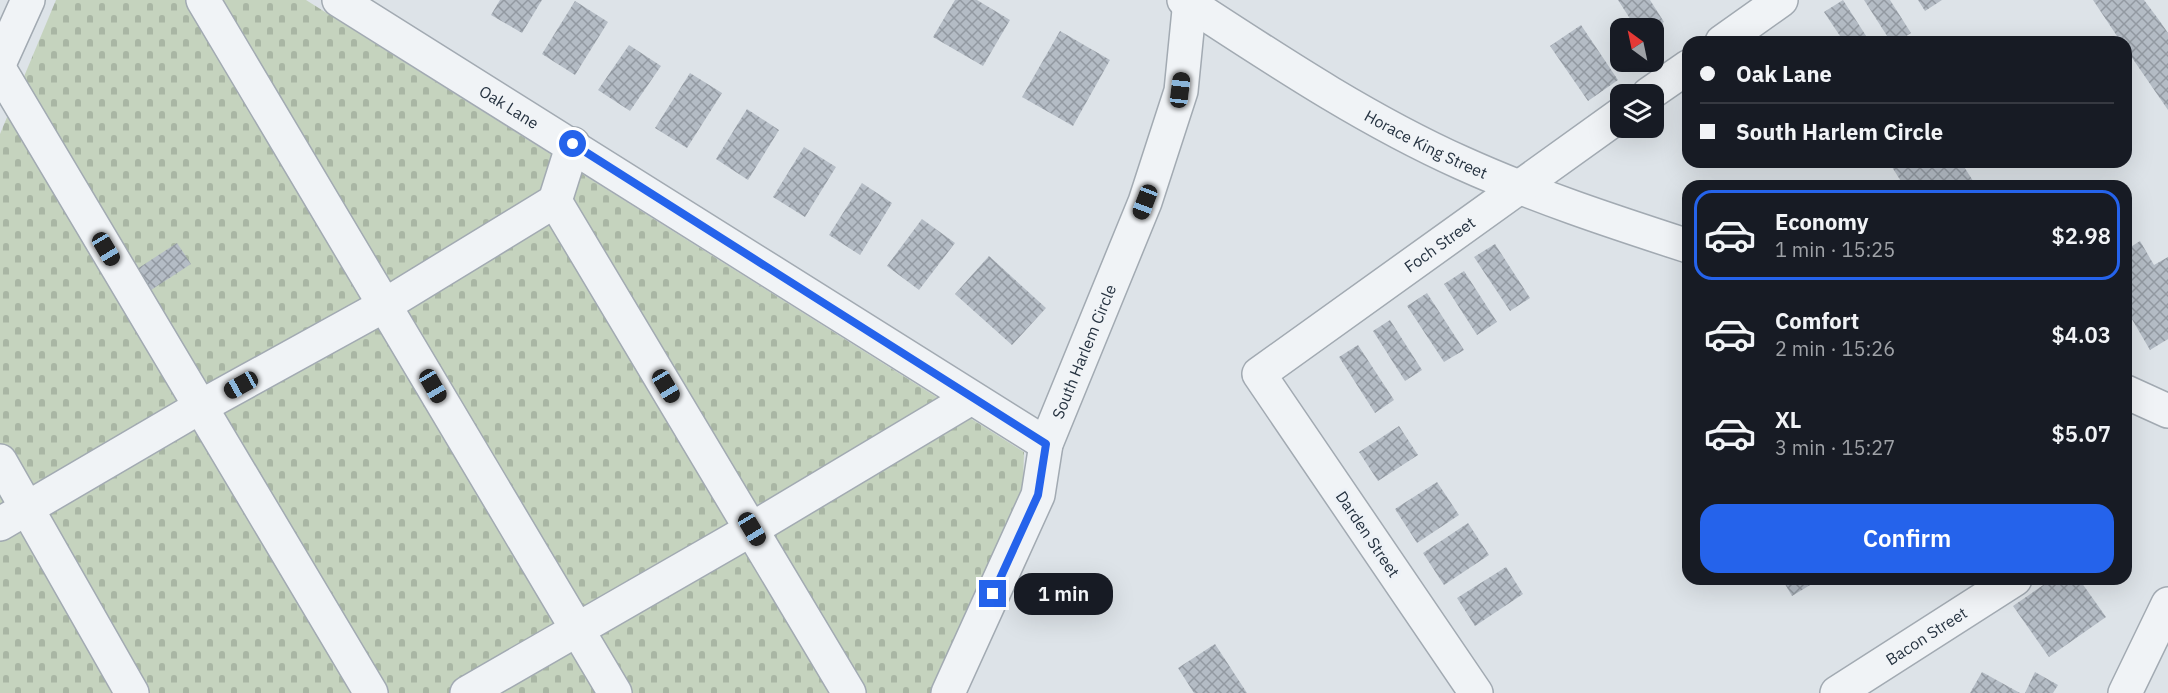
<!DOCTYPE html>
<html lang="en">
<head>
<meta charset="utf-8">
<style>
  :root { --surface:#171b24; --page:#242831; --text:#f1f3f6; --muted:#9ea1a6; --line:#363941; --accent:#2563eb }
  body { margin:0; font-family:"IBM Plex Sans",sans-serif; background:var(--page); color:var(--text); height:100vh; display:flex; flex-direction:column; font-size:22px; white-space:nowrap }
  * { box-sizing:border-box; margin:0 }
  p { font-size:20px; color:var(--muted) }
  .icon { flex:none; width:33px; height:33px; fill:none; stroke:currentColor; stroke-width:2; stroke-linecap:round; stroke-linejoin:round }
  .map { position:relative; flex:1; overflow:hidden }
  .drawer { position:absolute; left:1682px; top:180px; width:450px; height:405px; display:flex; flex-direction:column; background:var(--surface); border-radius:18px; box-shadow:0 6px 24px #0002 }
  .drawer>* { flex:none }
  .guide { position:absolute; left:1682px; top:36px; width:450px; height:132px; border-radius:18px; box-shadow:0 6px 24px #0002; display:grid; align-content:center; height:132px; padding:0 18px; background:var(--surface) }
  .needle { width:39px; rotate:327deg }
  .buttons { position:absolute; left:1610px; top:18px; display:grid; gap:12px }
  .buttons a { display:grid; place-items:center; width:54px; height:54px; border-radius:12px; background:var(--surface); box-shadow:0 6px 24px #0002; font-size:30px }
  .end { position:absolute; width:27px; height:27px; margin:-14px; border:8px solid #2563eb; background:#fff; box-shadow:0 0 0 3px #fff }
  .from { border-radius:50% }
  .bubble { position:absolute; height:42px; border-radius:18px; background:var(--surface); box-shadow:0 6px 24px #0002; font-size:20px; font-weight:600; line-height:42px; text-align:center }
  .car { position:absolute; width:18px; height:36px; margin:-18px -9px; border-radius:8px; box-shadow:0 0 4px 2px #0007; background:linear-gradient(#222 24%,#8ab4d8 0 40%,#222 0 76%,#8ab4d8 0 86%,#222 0) }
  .guide b { display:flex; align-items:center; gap:21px; height:57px; font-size:22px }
  .guide b+b { border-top:2px solid var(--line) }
  .guide i { width:15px; height:15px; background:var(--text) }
  ul { padding:10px 0 0; list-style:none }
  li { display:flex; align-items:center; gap:18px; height:90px; margin:0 12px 9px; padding:0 6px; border:3px solid transparent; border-radius:18px }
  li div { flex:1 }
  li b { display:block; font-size:22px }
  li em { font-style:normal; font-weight:600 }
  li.selected { border-color:var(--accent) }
  li>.icon { width:54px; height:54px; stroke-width:1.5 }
  .action { display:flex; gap:12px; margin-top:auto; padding:12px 18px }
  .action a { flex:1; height:69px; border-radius:18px; background:var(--accent); color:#fff; font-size:24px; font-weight:600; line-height:69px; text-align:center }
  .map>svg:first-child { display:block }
  .cemetery { fill:url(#cemetery-stones) }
  .building { fill:url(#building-cross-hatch) }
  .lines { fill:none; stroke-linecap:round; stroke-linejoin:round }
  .minor-casing { stroke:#a2aab2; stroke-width:36 }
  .minor { stroke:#f0f3f6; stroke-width:33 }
  .route { stroke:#2563eb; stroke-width:8 }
  .labels { text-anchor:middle; stroke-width:6; stroke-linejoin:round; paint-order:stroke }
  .street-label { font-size:16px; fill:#253240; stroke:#edf1f6 }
</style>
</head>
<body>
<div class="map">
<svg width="2168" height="693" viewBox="0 0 2168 693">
  <defs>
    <pattern id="cemetery-stones" width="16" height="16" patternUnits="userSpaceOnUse" patternTransform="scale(1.5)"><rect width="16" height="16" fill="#c5d3be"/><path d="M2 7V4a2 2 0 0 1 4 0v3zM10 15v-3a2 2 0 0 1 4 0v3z" fill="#a9b6a4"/></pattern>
    <pattern id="building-cross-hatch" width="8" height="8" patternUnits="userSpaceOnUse" patternTransform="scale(1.5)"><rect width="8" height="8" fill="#b4bcc5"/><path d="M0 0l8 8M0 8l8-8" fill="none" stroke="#9299a1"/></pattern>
  </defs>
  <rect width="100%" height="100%" fill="#dde3e8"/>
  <path class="cemetery" d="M56,0H306L1024,452L1023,486L930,693H0V134Z"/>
  <path class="building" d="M500,0H542L522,33L491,15Z
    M955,0H977L1010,20L983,66L933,37Z
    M1618,0H1650L1664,22L1653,28H1636Z
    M1843,0L1870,42H1844L1824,12Z
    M1864,0H1890L1911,33L1897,42H1891Z
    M1918,0H1942L1925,11Z
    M2093,0H2144L2159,20L2168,33V110L2126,49V42H2121Z
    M575,1L608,22L575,75L542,54Z
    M1581,25L1618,80L1588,101L1550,46Z
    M1060,31L1110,60L1073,126L1022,97Z
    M629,45L661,66L630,111L598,90Z
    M690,73L722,93L687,148L655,128Z
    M747,109L779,130L748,180L716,159Z
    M804,147L836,167L805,217L773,197Z
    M1892,162H1961L1975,184L1904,186L1890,164Z
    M862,183L892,203L860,255L829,235Z
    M922,219L955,243L919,290L887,266Z
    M2140,241L2154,265L2168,257V339L2150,350L2126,309V250Z
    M177,243L191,264L148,292L134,271Z
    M1495,244L1530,298L1510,311L1474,257Z
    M989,256L1046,308L1012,345L955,294Z
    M1464,271L1497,322L1477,335L1444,284Z
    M1427,293L1464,350L1444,362L1407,306Z
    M1390,320L1422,370L1405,381L1373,331Z
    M1358,345L1394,400L1375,413L1339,357Z
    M1399,426L1418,455L1378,481L1359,452Z
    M1437,482L1459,515L1417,543L1395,509Z
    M1468,523L1489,555L1444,585L1423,553Z
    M1506,567L1523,594L1475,626L1457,598Z
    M1782,579H1820L1792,596Z
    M2052,579H2079L2106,617L2049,657L2013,606Z
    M1215,644L1247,693H1194L1178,668Z
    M1982,672L2020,693H1970Z
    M2035,672L2058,685L2053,693H2025Z"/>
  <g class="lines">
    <g class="minor-casing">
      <g id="minor">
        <path d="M203,0L615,693"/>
        <path id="s1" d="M339,0L1046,444"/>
        <path id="s2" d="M1184,0C1273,58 1364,119 1462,163C1535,196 1611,221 1688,246"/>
        <path d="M1722,42L1781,0"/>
        <path d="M0,62L28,0"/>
        <path d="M0,70L371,693"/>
        <path d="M1649,94L1688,67"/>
        <path d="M555,201L849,693"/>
        <path d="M2126,392L2168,411"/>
        <path d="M0,461L132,693"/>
        <path d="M0,524L200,407L385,305L555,201L573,144"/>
        <path d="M467,693L752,529L971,398"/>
        <path id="s3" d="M948,693L1038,495L1046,444L1145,202L1181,91L1190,0"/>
        <path id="s4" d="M1476,693L1259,374L1620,115"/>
        <path id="s5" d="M1837,693L2015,579"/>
        <path d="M2125,693L2168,604"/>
      </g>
    </g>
    <use href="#minor" class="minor"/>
  </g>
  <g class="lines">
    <path class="route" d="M573,144L1046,444L1038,495L993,594"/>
  </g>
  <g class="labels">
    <g class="street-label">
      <text dy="6" stroke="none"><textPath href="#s1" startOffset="201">Oak Lane</textPath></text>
      <text dy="6" stroke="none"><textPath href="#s2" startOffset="282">Horace King Street</textPath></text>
      <text dy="6" stroke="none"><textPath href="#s4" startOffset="608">Foch Street</textPath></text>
      <text dy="6" stroke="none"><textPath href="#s3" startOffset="369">South Harlem Circle</textPath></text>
      <text transform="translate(1368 534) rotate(56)" y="6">Darden Street</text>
      <text dy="6" stroke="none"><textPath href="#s5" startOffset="106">Bacon Street</textPath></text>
    </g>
  </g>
</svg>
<div class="buttons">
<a><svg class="needle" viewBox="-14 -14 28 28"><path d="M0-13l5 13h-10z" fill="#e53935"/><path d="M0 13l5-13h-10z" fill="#9ea1a6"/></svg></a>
<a><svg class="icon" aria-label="layers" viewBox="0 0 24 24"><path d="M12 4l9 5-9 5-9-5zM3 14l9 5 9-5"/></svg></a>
</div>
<i class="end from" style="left:573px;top:144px"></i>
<i class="end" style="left:993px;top:594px"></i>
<div class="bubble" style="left:1014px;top:573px;width:99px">1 min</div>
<i class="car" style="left:1180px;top:90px;rotate:7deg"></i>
<i class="car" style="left:1145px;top:202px;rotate:201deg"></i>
<i class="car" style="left:106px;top:249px;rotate:149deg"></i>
<i class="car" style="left:241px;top:385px;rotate:241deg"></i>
<i class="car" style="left:433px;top:386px;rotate:150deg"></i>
<i class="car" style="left:666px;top:386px;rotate:149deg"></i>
<i class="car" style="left:752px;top:529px;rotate:149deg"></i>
<div class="guide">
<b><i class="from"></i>Oak Lane</b>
<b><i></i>South Harlem Circle</b>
</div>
<section class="drawer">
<ul>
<li class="selected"><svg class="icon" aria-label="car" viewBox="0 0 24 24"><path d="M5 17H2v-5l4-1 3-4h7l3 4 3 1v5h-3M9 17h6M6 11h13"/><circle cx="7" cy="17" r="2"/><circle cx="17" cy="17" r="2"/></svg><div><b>Economy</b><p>1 min · 15:25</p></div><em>$2.98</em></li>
<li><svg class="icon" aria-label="car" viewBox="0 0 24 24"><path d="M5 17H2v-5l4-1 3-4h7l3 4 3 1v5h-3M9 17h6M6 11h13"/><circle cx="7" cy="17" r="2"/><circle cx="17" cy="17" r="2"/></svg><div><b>Comfort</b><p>2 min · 15:26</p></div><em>$4.03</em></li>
<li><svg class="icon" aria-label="car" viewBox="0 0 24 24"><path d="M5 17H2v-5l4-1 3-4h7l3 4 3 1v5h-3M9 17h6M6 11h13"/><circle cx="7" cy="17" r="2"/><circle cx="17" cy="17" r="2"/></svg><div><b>XL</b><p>3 min · 15:27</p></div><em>$5.07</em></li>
</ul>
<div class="action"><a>Confirm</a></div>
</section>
</div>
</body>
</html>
